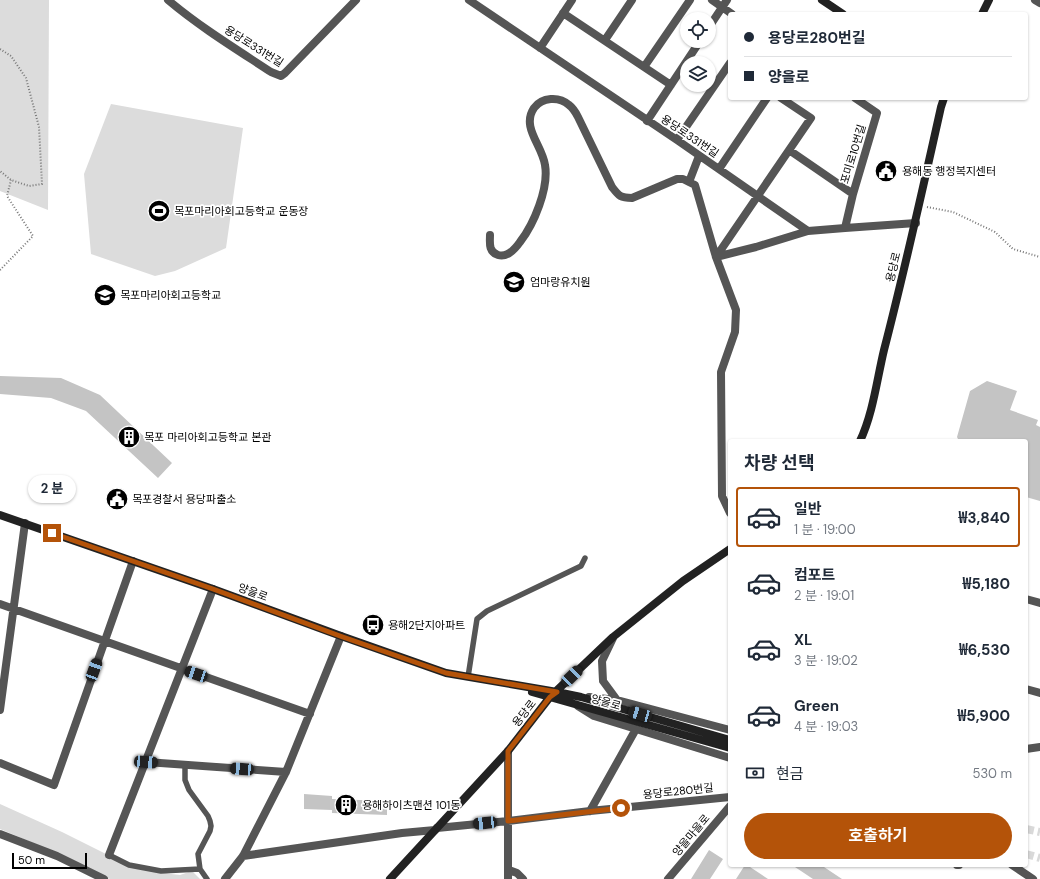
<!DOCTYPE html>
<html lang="ko">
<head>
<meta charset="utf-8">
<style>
  :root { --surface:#fff; --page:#f2f2f3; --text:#1f2937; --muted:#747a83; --line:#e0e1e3; --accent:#b45309 }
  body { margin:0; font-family:"DM Sans","Noto Sans KR",sans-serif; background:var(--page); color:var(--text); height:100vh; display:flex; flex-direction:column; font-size:15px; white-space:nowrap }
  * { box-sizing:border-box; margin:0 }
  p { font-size:13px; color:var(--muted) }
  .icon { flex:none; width:22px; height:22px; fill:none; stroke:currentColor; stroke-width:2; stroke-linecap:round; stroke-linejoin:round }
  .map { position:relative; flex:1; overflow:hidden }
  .side { position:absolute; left:728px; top:439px; width:300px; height:428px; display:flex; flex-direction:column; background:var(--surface); border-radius:4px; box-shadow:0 1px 3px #0004 }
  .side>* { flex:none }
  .banner { position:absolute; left:728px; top:12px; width:300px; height:88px; border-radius:4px; box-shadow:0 1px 3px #0004; display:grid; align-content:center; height:88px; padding:0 16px; background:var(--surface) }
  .controls { position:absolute; left:680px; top:12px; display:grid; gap:8px }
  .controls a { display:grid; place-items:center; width:36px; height:36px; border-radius:50%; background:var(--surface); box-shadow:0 1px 3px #0004; font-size:20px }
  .scale { position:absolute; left:12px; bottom:10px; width:75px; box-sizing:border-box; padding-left:4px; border:2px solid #000; border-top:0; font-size:11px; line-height:14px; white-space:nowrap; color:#000; -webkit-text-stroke:3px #fff; paint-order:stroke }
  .end { position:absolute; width:18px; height:18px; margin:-9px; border:5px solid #b45309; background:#fff; box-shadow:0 0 0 2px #fff }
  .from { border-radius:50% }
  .bubble { position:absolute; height:28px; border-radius:14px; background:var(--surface); box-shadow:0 1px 3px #0004; font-size:13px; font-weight:700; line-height:28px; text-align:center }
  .car { position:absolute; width:12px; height:24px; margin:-12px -6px; border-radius:5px; box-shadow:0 0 3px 1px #0007; background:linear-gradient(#222 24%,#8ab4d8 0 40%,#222 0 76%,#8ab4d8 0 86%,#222 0) }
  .banner b { display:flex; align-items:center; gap:14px; height:38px; font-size:15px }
  .banner b+b { border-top:1px solid var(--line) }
  .banner i { width:10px; height:10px; background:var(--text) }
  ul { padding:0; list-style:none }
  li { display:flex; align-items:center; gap:12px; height:60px; margin:0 8px 6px; padding:0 8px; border:2px solid transparent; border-radius:4px }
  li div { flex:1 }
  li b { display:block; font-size:15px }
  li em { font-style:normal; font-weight:700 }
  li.current { border-color:var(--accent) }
  li>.icon { width:36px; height:36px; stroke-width:1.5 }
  h2 { padding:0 16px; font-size:18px; line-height:48px }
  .pay { display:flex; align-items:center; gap:10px; height:44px; padding:0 16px; font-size:15px }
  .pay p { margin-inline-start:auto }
  .action { display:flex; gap:8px; margin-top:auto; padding:8px 16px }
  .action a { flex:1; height:46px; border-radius:24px; background:var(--accent); color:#fff; font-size:16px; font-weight:700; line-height:46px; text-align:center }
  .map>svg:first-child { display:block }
  .green { fill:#dcdcdc }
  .building { fill:#c4c4c4 }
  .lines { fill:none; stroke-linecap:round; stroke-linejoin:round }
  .secondary-tunnel { stroke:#d9d9d9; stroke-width:8; stroke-dasharray:8 4; stroke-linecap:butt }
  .path { stroke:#777; stroke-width:2; stroke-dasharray:1 2; stroke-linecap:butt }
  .lane { stroke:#555; stroke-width:5.5 }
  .street { stroke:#555; stroke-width:8 }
  .secondary { stroke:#222; stroke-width:8 }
  .route { stroke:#b45309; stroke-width:5 }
  .labels { text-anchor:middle; stroke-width:3.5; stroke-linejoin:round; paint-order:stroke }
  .street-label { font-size:11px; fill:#000; stroke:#fff }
  .poi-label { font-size:11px; fill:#000; stroke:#fff; text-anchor:start }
</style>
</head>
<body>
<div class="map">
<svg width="1040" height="879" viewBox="0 0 1040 879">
  <rect width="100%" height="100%" fill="#fff"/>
  <path class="green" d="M0,0H49L48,210L0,191Z
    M111,104L243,128L226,248L175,271L155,276L91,254L84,174Z
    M0,804L62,832L130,866L154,871L171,874L180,875L192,871L200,879H110L64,856L0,829Z"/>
  <path class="building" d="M0,376L61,378L100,395L172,463L158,478L86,411L51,398L0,394Z
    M987,381L1017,391L1010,410L1038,420L1036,425L1040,427V501L1026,497V441H959L957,437L970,391Z
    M304,794L332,796V799L387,801V815L332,813V810L304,809Z
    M709,850L723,859L710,879H691Z
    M745,865H747L768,879H736Z
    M792,865H821L842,879H813Z"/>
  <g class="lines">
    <path class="secondary-tunnel" d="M1026,829L1040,832
      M1026,854L1040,858"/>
    <path class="path" d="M0,49L11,56L26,78L39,127L42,184L29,186L11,180L0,171
      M927,207L953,212L995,232L1013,249L1040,257
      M0,270L33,236L7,196L11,180"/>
    <path class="lane" d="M468,677L477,619L487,611L581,566L585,558
      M185,765V780L189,790L208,816L210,821L211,826L210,831L198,854L200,869L207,879
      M109,855L129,865L161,871L200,869"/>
    <path class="street" d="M168,0C200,27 236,49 271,72L281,76L285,73L356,0
      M469,0L677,140L808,231L845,228L916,223
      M712,0L732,14
      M1035,0L1040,3
      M563,13L671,85
      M709,27L727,0
      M605,40L632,0
      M540,48L572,0
      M644,67L690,0
      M647,121L700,41
      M677,140L730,63
      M789,150L853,194
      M719,169L767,98
      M689,182L699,156
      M845,228L853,194L877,113L855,98
      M490,235C490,242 488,252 498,255C507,258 515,249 520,242C534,224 549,188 545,165C542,145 521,127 534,108C542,97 559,96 569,105C573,108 576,113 578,117L612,187C619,196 620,198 632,198L677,179H683L695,185L716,257L736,310L735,332L721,372L722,496L730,513
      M716,257L811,118L781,98
      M716,257L756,247L808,231
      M1026,599L1040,603
      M0,604L310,714
      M613,638L602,661L603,681L617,700
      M1026,689L1040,693
      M589,697L617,700L730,730
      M578,706L594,716L730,758
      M0,710L25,523
      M1026,749L1040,747
      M508,751V879
      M146,762L286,772
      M0,763L54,785L133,561
      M590,811L636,729
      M437,828L508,821L590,811L730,797
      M0,834L57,856L104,879
      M109,855L213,589
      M243,856L402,833L435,830
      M957,865H959
      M1012,865L1033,879
      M509,870L517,873L523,879
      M225,879L243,856L286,772L341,636
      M668,879L730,806"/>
    <path class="secondary" d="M822,0L843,14
      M982,14L989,0
      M860,441C873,414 877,379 884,350C905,269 923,188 941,107L944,98
      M0,515L213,589L341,636L446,673L557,692L581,697L730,740
      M532,692L730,748
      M390,879L508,751L550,697L613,637L683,581L730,549"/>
  </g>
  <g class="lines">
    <path class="route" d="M52,533L213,589L340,636L446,673L557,692L550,697L508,751V821L621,808"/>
  </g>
  <defs>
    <g id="civic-disc" transform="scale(1.15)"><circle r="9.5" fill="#000" stroke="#fff"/><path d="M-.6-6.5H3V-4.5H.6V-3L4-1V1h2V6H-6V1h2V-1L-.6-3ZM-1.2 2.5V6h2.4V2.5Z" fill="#fff"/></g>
    <g id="stadium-disc" transform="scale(1.15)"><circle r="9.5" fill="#000" stroke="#fff"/><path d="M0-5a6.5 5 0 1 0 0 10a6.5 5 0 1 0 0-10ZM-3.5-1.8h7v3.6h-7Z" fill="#fff"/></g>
    <g id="school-disc" transform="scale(1.15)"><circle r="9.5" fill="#000" stroke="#fff"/><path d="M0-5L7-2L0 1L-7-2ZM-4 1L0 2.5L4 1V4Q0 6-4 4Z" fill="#fff"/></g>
    <g id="building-disc" transform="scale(1.15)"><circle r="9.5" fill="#000" stroke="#fff"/><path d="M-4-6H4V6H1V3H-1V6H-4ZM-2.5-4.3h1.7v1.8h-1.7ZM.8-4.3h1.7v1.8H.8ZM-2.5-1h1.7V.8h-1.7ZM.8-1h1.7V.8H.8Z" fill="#fff"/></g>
    <g id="bus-disc" transform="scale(1.15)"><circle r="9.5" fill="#000" stroke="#fff"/><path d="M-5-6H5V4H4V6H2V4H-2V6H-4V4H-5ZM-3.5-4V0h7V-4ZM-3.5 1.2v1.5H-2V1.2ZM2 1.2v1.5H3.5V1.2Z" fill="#fff"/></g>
  </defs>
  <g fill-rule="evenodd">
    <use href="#civic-disc" x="886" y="171"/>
    <use href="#stadium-disc" x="159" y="211"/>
    <use href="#school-disc" x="514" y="282"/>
    <use href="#school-disc" x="105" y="295"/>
    <use href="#building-disc" x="129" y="437"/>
    <use href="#civic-disc" x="117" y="499"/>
    <use href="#bus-disc" x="373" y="625"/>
    <use href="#building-disc" x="346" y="805"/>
  </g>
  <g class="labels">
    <g class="street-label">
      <text transform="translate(254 46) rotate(32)" y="4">용당로331번길</text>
      <text transform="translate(690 136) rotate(34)" y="4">용당로331번길</text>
      <text transform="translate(853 154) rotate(-73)" y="4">포미로10번길</text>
      <text transform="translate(893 267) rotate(-76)" y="4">용당로</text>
      <text transform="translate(253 592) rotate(20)" y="4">양을로</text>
      <text transform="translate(606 702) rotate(16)" y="4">양을로</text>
      <text transform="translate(524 713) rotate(-52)" y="4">용당로</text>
      <text transform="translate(678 791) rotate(-6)" y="4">용당로280번길</text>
      <text transform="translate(691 835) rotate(-50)" y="4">양을마을로</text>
    </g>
    <g class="poi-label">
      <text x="902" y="175">용해동 행정복지센터</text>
      <text x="174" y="215">목포마리아회고등학교 운동장</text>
      <text x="530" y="286">엄마랑유치원</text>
      <text x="120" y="299">목포마리아회고등학교</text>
      <text x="144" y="441">목포 마리아회고등학교 본관</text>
      <text x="132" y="503">목포경찰서 용당파출소</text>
      <text x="388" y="629">용해2단지아파트</text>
      <text x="362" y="809">용해하이츠맨션 101동</text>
    </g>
  </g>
</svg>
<div class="controls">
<a><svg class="icon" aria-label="locate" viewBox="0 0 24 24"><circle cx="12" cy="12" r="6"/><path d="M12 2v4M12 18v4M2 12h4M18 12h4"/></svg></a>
<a><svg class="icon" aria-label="layers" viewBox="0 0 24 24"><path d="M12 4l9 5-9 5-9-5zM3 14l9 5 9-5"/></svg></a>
</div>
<div class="scale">50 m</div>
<i class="end from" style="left:621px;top:808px"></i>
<i class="end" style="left:52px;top:533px"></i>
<div class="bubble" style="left:28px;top:475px;width:48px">2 분</div>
<i class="car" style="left:94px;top:670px;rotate:20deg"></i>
<i class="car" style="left:196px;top:674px;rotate:289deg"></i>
<i class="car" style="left:572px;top:676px;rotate:46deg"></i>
<i class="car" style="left:640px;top:714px;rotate:286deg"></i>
<i class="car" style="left:146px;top:762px;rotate:94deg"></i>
<i class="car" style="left:242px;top:769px;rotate:274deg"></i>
<i class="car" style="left:485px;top:823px;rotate:264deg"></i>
<div class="banner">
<b><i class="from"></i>용당로280번길</b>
<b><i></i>양을로</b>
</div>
<section class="side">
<h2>차량 선택</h2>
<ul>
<li class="current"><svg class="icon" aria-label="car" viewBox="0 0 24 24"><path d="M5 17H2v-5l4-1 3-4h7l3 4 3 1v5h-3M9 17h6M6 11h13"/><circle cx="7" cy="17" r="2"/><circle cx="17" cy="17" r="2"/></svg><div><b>일반</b><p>1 분 · 19:00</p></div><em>₩3,840</em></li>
<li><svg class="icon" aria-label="car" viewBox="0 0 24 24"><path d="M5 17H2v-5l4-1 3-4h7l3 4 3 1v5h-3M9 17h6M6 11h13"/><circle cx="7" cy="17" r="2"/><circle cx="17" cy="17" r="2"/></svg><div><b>컴포트</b><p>2 분 · 19:01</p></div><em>₩5,180</em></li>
<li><svg class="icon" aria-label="car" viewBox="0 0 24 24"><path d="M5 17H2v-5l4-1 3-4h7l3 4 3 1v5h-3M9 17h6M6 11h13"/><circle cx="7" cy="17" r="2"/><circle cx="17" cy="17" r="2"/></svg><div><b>XL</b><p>3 분 · 19:02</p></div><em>₩6,530</em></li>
<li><svg class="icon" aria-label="car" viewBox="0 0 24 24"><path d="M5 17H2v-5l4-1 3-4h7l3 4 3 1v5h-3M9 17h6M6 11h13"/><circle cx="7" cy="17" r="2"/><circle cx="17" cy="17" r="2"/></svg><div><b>Green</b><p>4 분 · 19:03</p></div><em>₩5,900</em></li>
</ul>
<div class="pay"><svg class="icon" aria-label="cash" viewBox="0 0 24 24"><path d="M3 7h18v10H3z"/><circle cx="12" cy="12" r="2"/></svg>현금<p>530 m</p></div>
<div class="action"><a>호출하기</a></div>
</section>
</div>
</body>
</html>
